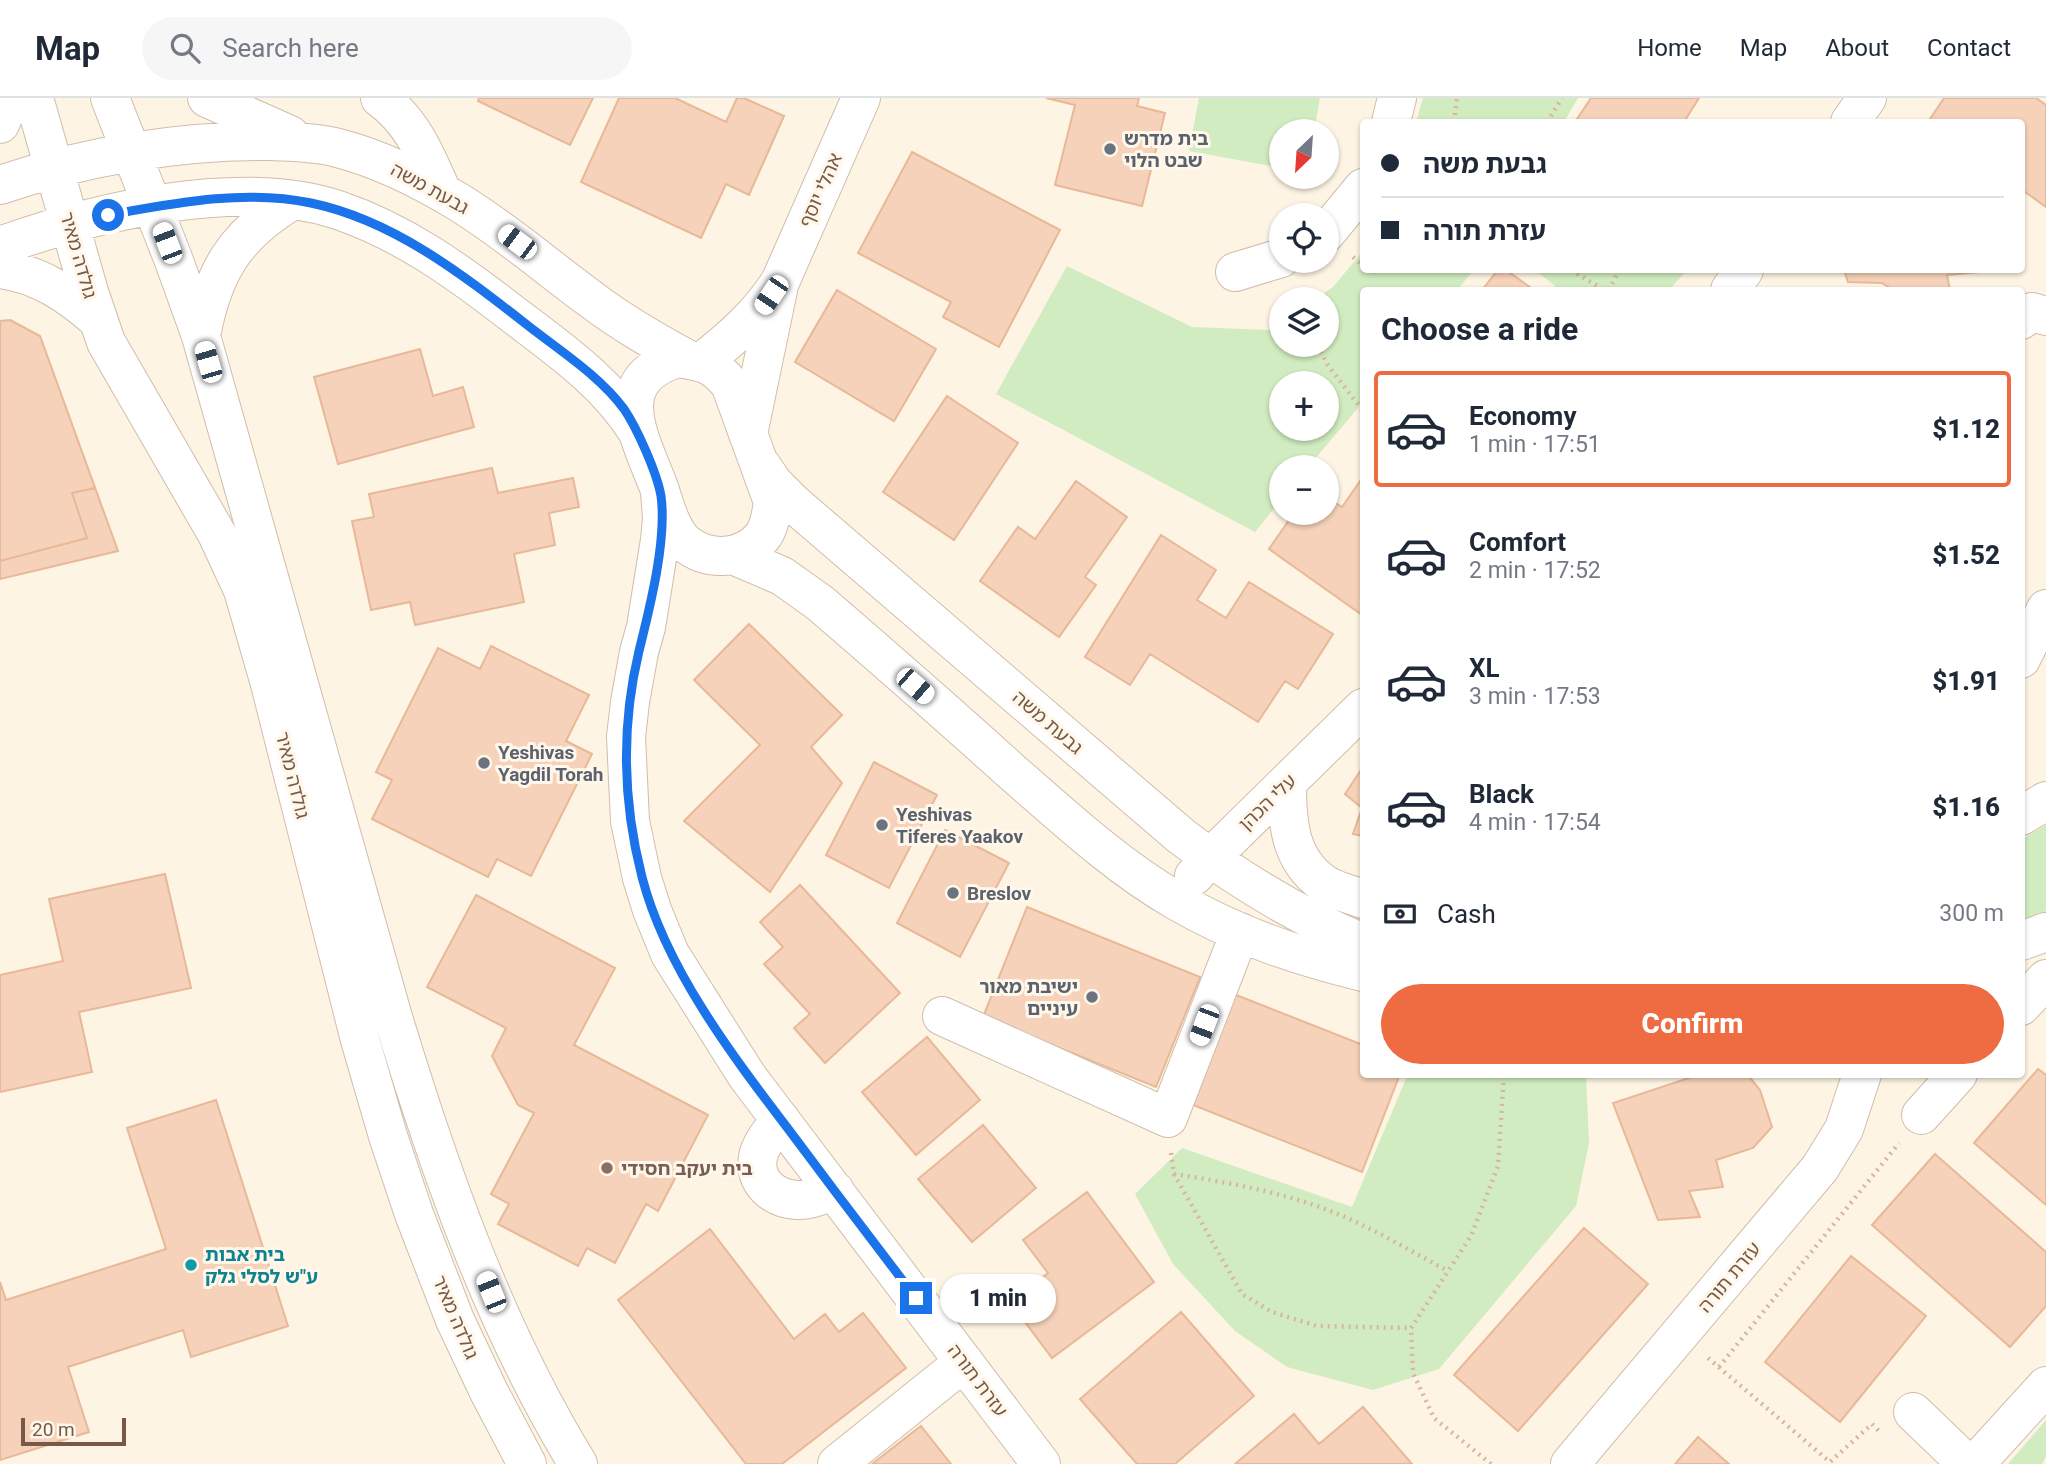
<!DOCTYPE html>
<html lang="en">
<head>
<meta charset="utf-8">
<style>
  :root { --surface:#fff; --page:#f6f6f7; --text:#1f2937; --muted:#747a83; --line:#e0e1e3; --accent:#ef6b41 }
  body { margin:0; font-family:Roboto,"Noto Sans Hebrew",sans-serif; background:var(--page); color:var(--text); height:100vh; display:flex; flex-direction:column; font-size:26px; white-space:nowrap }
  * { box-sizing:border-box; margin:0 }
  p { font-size:23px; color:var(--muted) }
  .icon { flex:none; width:38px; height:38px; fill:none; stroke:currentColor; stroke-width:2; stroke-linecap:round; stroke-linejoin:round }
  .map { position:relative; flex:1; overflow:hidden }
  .side { position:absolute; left:1360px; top:189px; width:665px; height:791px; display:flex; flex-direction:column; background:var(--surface); border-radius:7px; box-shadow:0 2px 5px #0004 }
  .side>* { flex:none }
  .top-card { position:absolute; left:1360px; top:21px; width:665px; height:154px; border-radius:7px; box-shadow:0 2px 5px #0004; display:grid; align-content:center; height:154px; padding:0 21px; background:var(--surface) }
  .needle { width:46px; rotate:205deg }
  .fabs { position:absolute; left:1269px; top:21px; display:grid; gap:14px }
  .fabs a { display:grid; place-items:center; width:70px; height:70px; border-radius:50%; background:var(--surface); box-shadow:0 2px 5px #0004; font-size:35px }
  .scale { position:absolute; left:21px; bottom:18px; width:105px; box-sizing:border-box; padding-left:7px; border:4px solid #775947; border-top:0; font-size:19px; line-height:24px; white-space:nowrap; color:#775947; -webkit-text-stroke:5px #fff7ea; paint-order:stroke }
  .end { position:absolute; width:32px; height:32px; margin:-16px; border:9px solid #1a73e8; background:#fff; box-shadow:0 0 0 4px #fff }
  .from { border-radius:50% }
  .bubble { position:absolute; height:49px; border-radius:24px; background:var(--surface); box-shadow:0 2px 5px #0004; font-size:23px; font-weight:800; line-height:49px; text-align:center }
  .car { position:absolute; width:21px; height:42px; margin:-21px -10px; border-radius:9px; box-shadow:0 0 5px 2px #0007; background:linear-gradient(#fff 24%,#345 0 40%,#fff 0 76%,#345 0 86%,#fff 0) }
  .top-card b { display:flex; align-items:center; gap:24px; height:66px; font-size:26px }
  .top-card b+b { border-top:2px solid var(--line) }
  .top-card i { width:18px; height:18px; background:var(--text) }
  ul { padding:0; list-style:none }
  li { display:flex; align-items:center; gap:21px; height:116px; margin:0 14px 10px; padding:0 7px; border:4px solid transparent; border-radius:7px }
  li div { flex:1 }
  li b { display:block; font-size:26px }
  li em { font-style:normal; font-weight:800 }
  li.on { border-color:var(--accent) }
  li>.icon { width:63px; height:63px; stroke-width:1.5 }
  h2 { padding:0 21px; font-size:32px; line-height:84px }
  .pay { display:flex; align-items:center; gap:18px; height:77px; padding:0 21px; font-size:26px }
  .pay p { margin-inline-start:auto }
  .primary-button { display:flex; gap:14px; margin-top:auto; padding:14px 21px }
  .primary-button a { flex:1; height:80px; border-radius:42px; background:var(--accent); color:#fff; font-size:28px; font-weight:800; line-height:80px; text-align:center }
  header { display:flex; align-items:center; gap:42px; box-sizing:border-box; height:98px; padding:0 35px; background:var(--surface); border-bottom:2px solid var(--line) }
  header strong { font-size:33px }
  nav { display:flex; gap:38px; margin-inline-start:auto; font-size:24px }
  .search { width:490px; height:63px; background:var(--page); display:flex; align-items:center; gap:18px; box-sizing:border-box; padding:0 24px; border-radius:38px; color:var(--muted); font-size:26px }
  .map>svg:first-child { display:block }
  .green { fill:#d1ecc0; fill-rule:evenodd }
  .building { fill:#f5d2b9; stroke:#e8b898; stroke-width:2 }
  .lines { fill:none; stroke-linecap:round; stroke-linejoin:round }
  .minor-casing { stroke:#d1bdab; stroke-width:40 }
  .path { stroke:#d9b59c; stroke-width:4.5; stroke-dasharray:2 5; stroke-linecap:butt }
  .minor { stroke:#fff; stroke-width:38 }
  .route { stroke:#1a73e8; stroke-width:9 }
  .worship-dot { fill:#6b7280; stroke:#fff7ea; stroke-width:2.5 }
  .education-dot { fill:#8d6e63; stroke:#fff7ea; stroke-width:2.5 }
  .culture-dot { fill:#0f9aa8; stroke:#fff7ea; stroke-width:2.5 }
  .labels { text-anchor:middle; stroke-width:6; stroke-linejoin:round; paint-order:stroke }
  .worship-label { font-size:19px; font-weight:bold; fill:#5b616d; stroke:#fff7ea; text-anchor:start }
  .street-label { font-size:19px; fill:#775947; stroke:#fff7ea }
  .education-label { font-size:19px; font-weight:bold; fill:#785e54; stroke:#fff7ea; text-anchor:start }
  .culture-label { font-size:19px; font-weight:bold; fill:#0d838f; stroke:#fff7ea; text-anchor:start }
</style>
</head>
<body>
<header>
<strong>Map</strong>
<div class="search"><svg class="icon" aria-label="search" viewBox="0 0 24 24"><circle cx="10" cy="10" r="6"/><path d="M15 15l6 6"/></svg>Search here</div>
<nav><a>Home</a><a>Map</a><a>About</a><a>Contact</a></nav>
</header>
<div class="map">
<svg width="2046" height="1366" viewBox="0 0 2046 1366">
  <rect width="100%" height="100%" fill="#fdf4e3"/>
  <path class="green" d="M1199,0H1320L1314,33H1281V70L1189,53Z
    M1423,0H1578L1564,24H1416Z
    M1363,153V172H1474L1457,192H1363V304L1308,369H1281V402L1255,434L996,296L1067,168L1192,229L1269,232L1281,224V247H1326V201H1315L1333,189ZM1326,285V331H1281V285Z
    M1535,172H1687L1669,192H1560Z
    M2046,727V813L2021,823V742Z
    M1408,976L1586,977L1589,1045L1576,1108L1439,1271L1373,1292L1287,1269L1235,1233L1173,1166L1135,1096L1182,1050L1352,1109Z
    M2046,1322V1359L2042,1366H2008Z"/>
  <path class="building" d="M479,0H593L570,47L478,3Z
    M619,0H675L726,24L737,0H744L784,18L749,97L726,86L701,140L581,84Z
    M1046,0H1139L1137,8L1165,15L1142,108L1055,87L1075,7Z
    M1591,0H1699L1684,24H1575Z
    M1944,0H2036L2046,7V109L2021,91V24H1928Z
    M912,54L1060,132L999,249L943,219L951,204L858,155Z
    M1498,172H1506L1534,192H1482Z
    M1844,172H2002L1947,177L1950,192H1893L1882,185L1848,184Z
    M837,192L936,251L894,323L795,264Z
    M10,222L40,238L118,453L0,481V223Z
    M10,222L40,238L95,390L72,395L87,440L0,463V223Z
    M420,251L433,298L463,289L474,329L338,366L314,279Z
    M947,298L1018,345L954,442L883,394Z
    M492,370L498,395L573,380L579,409L549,415L555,447L514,456L524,504L415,527L410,504L371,512L352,423L374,419L369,396Z
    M1363,379V516L1362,517L1269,451L1294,415H1326V399L1342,409Z
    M1076,383L1127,419L1085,479L1096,487L1059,539L980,483L1018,429L1035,441Z
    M1161,437L1216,472L1197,502L1226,520L1249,484L1333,536L1298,591L1285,583L1258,624L1150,556L1130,587L1085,559Z
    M749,526L842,617L811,649L842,685L770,794L684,723L760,647L694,582Z
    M491,548L589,597L566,643L592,656L531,778L497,761L488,779L372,721L392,682L376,674L438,550L480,571Z
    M874,664L937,697L889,790L826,757Z
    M1363,669V738L1353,736L1362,710L1345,696Z
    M945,732L1009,765L960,859L897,825Z
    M165,776L191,890L79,914L92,974L0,994V877L63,863L49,801Z
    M800,787L900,895L825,965L794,930L810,916L764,866L783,849L760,824Z
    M476,797L615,870L574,947L708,1017L658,1113L646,1106L615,1165L587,1150L578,1168L498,1126L509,1106L491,1096L534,1015L518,1007L492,958L506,930L427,889Z
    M1027,809L1200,879L1156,989L983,919Z
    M1231,895L1363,947V976H1400L1362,1074L1188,1005Z
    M927,939L980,1002L916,1057L862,994Z
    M2038,971L2046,977V1107L1974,1045Z
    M1701,976H1747L1760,992L1772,1029L1753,1050L1716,1062L1723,1089L1689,1093L1700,1119L1658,1122L1613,1005Z
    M216,1002L288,1228L191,1259L183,1232L68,1269L89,1334L0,1362V1184L6,1202L166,1151L127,1030Z
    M983,1027L1036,1090L972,1144L918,1081Z
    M1935,1056L2046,1154V1208L2010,1249L1872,1127Z
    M1087,1094L1154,1184L1052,1260L1010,1204L1048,1175L1023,1142Z
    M1584,1130L1648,1186L1518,1333L1454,1277Z
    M710,1131L794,1241L825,1216L839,1234L863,1215L906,1270L782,1366H746L618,1202Z
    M1851,1158L1926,1218L1840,1324L1765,1264Z
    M1181,1214L1254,1298L1175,1366H1137L1080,1301Z
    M1363,1309L1412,1366H1235L1294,1316L1319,1346Z
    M921,1328L951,1366H872Z
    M1698,1339L1729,1366H1675Z"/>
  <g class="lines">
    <g class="minor-casing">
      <path id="minor" d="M34,0L89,194L106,244L217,436L243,492L270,586L360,942L388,1038L414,1116L455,1222L489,1294L527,1366
        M110,0L174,163L201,238L392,916C439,1071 493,1227 578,1366
        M207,0L290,37
        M380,0C413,24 426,58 442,94
        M1391,24L1397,0
        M1850,24L1867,0
        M0,26L11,0
        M0,87C85,58 181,42 271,43C292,44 314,44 334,49C379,60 421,81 460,105C507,134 548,170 592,202C622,225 654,243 687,261
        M1326,135L1363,90
        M0,148C95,114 239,79 338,112C403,134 457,173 510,214C557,250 606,283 637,333
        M0,171C39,176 68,196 97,221
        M1235,174L1281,160
        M1730,192L1744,172
        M2021,222L2032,214L2046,218
        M201,238C213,173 235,137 293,102
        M678,260C704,264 712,265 730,286L773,404C771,416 770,429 762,439C743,462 708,464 685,445C670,431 665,406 658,387C639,338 607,282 678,260Z
        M703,263C735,238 758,217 780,184L861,0
        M748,336L778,192
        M761,367L774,386L793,405L1181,738C1237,781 1298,818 1363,845
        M660,394L662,420L660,442L646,529L639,554L630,604L626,639L630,723L642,780L652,812L670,856L747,978L1041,1366
        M733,457L782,478L820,505C885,561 949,617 1012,674C1064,719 1115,767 1175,802C1235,837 1297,858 1363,874
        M2021,561L2046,511
        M1287,686C1287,723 1289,761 1323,785C1334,793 1351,796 1363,801
        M2021,718L2046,703
        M1194,778L1210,760L1363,610
        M2021,843L2046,834
        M2021,908L2046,881
        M942,918L1168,1020L1240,834
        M1921,1017L1958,976
        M780,1021C773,1032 760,1046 758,1059C753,1084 774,1101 797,1102C809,1103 824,1096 835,1093
        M1913,1314L1967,1366
        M837,1366L964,1264
        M1570,1366L1820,1070L1844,1031L1862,976
        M1975,1366L2046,1288"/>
    </g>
    <path class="path" d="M1454,24L1457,0
      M1547,24L1562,0
      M1353,159L1363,168
      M1367,172L1370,174L1388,172
      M1571,172L1604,192
      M1609,192L1619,172
      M1318,247L1327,266L1363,313
      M1171,1055L1174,1076L1242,1196L1272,1214L1317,1228L1411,1230
      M1174,1076C1238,1086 1304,1098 1362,1127C1391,1141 1420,1158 1448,1173
      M1708,1260L1830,1364L1872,1326L1881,1335
      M1719,1269L1899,1045
      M1491,1366L1434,1320L1413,1275L1411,1230L1471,1138L1498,1068L1504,976"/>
    <use href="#minor" class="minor"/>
  </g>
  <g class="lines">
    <path class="route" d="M108,117C175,105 244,91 311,105C397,123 468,181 535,233C565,256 601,280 624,311C637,330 657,375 661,398C667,442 650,509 639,553C621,628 623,705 642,779C666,872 735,961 792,1036C833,1091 874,1145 916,1200"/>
  </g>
  <g class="worship-dot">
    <circle cx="1110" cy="51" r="7"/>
    <circle cx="484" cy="665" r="7"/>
    <circle cx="882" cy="727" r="7"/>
    <circle cx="953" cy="795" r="7"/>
    <circle cx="1092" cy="899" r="7"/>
  </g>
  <circle class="education-dot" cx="607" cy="1070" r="7"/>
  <circle class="culture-dot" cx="191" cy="1167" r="7"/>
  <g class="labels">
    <g class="worship-label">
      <text x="1124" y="47">בית מדרש<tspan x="1124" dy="22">שבט הלוי</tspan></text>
      <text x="498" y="661">Yeshivas<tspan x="498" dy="22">Yagdil Torah</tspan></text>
      <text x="896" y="723">Yeshivas<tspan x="896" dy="22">Tiferes Yaakov</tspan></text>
      <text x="967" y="802">Breslov</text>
      <text x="1078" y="895" text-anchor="end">ישיבת מאור<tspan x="1078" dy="22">עיניים</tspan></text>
    </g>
    <g class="street-label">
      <text transform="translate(430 90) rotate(29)" y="7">גבעת משה</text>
      <text transform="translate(820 92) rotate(-66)" y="7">אהלי יוסף</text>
      <text transform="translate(79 157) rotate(74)" y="7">גולדה מאיר</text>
      <text transform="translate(1048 624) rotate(41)" y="7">גבעת משה</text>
      <text transform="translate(293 677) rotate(76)" y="7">גולדה מאיר</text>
      <text transform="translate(1267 704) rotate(-44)" y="7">עלי הכהן</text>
      <text transform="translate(1729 1179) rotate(-50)" y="7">עזרת תורה</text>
      <text transform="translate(456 1219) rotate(67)" y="7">גולדה מאיר</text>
      <text transform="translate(978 1282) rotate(53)" y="7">עזרת תורה</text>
    </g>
    <g class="education-label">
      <text x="621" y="1077">בית יעקב חסידי</text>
    </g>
    <g class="culture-label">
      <text x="205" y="1163">בית אבות<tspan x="205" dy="22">ע"ש לסלי גלק</tspan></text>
    </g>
  </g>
</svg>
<div class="fabs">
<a><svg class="needle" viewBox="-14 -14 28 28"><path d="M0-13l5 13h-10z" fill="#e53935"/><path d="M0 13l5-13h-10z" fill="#747a83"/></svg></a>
<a><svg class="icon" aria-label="locate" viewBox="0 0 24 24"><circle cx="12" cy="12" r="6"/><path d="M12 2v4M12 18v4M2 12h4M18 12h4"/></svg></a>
<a><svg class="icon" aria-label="layers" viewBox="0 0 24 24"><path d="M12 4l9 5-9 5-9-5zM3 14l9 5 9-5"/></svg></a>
<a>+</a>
<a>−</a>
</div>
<div class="scale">20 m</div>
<i class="end from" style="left:108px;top:117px"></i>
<i class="end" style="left:916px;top:1200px"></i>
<div class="bubble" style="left:940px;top:1176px;width:116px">1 min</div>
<i class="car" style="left:517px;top:144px;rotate:307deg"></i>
<i class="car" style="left:167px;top:145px;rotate:339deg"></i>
<i class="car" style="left:771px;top:197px;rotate:214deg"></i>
<i class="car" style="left:208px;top:264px;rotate:344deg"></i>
<i class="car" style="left:915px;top:588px;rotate:131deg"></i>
<i class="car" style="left:1204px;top:927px;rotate:201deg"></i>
<i class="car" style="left:491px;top:1194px;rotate:338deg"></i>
<div class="top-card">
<b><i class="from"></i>גבעת משה</b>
<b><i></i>עזרת תורה</b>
</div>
<section class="side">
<h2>Choose a ride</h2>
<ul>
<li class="on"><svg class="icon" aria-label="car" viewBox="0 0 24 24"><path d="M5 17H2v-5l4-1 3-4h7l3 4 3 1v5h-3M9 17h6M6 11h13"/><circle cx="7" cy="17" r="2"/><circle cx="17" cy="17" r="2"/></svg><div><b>Economy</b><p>1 min · 17:51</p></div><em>$1.12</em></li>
<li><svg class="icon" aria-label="car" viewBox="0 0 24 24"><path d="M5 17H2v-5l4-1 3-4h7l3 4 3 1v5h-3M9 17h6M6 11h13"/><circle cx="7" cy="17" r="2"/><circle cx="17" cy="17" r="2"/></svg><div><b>Comfort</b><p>2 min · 17:52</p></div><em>$1.52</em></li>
<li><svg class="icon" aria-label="car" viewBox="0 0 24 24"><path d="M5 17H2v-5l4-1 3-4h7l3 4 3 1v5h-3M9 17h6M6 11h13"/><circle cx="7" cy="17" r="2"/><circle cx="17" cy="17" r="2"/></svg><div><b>XL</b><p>3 min · 17:53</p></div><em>$1.91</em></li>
<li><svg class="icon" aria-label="car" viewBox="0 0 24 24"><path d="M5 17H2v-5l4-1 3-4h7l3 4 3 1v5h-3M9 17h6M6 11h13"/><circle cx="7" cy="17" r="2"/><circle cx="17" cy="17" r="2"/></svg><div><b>Black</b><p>4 min · 17:54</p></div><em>$1.16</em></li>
</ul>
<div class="pay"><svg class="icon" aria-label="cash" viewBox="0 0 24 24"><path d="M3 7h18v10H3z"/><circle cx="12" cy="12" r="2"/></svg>Cash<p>300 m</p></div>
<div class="primary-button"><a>Confirm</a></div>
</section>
</div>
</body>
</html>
